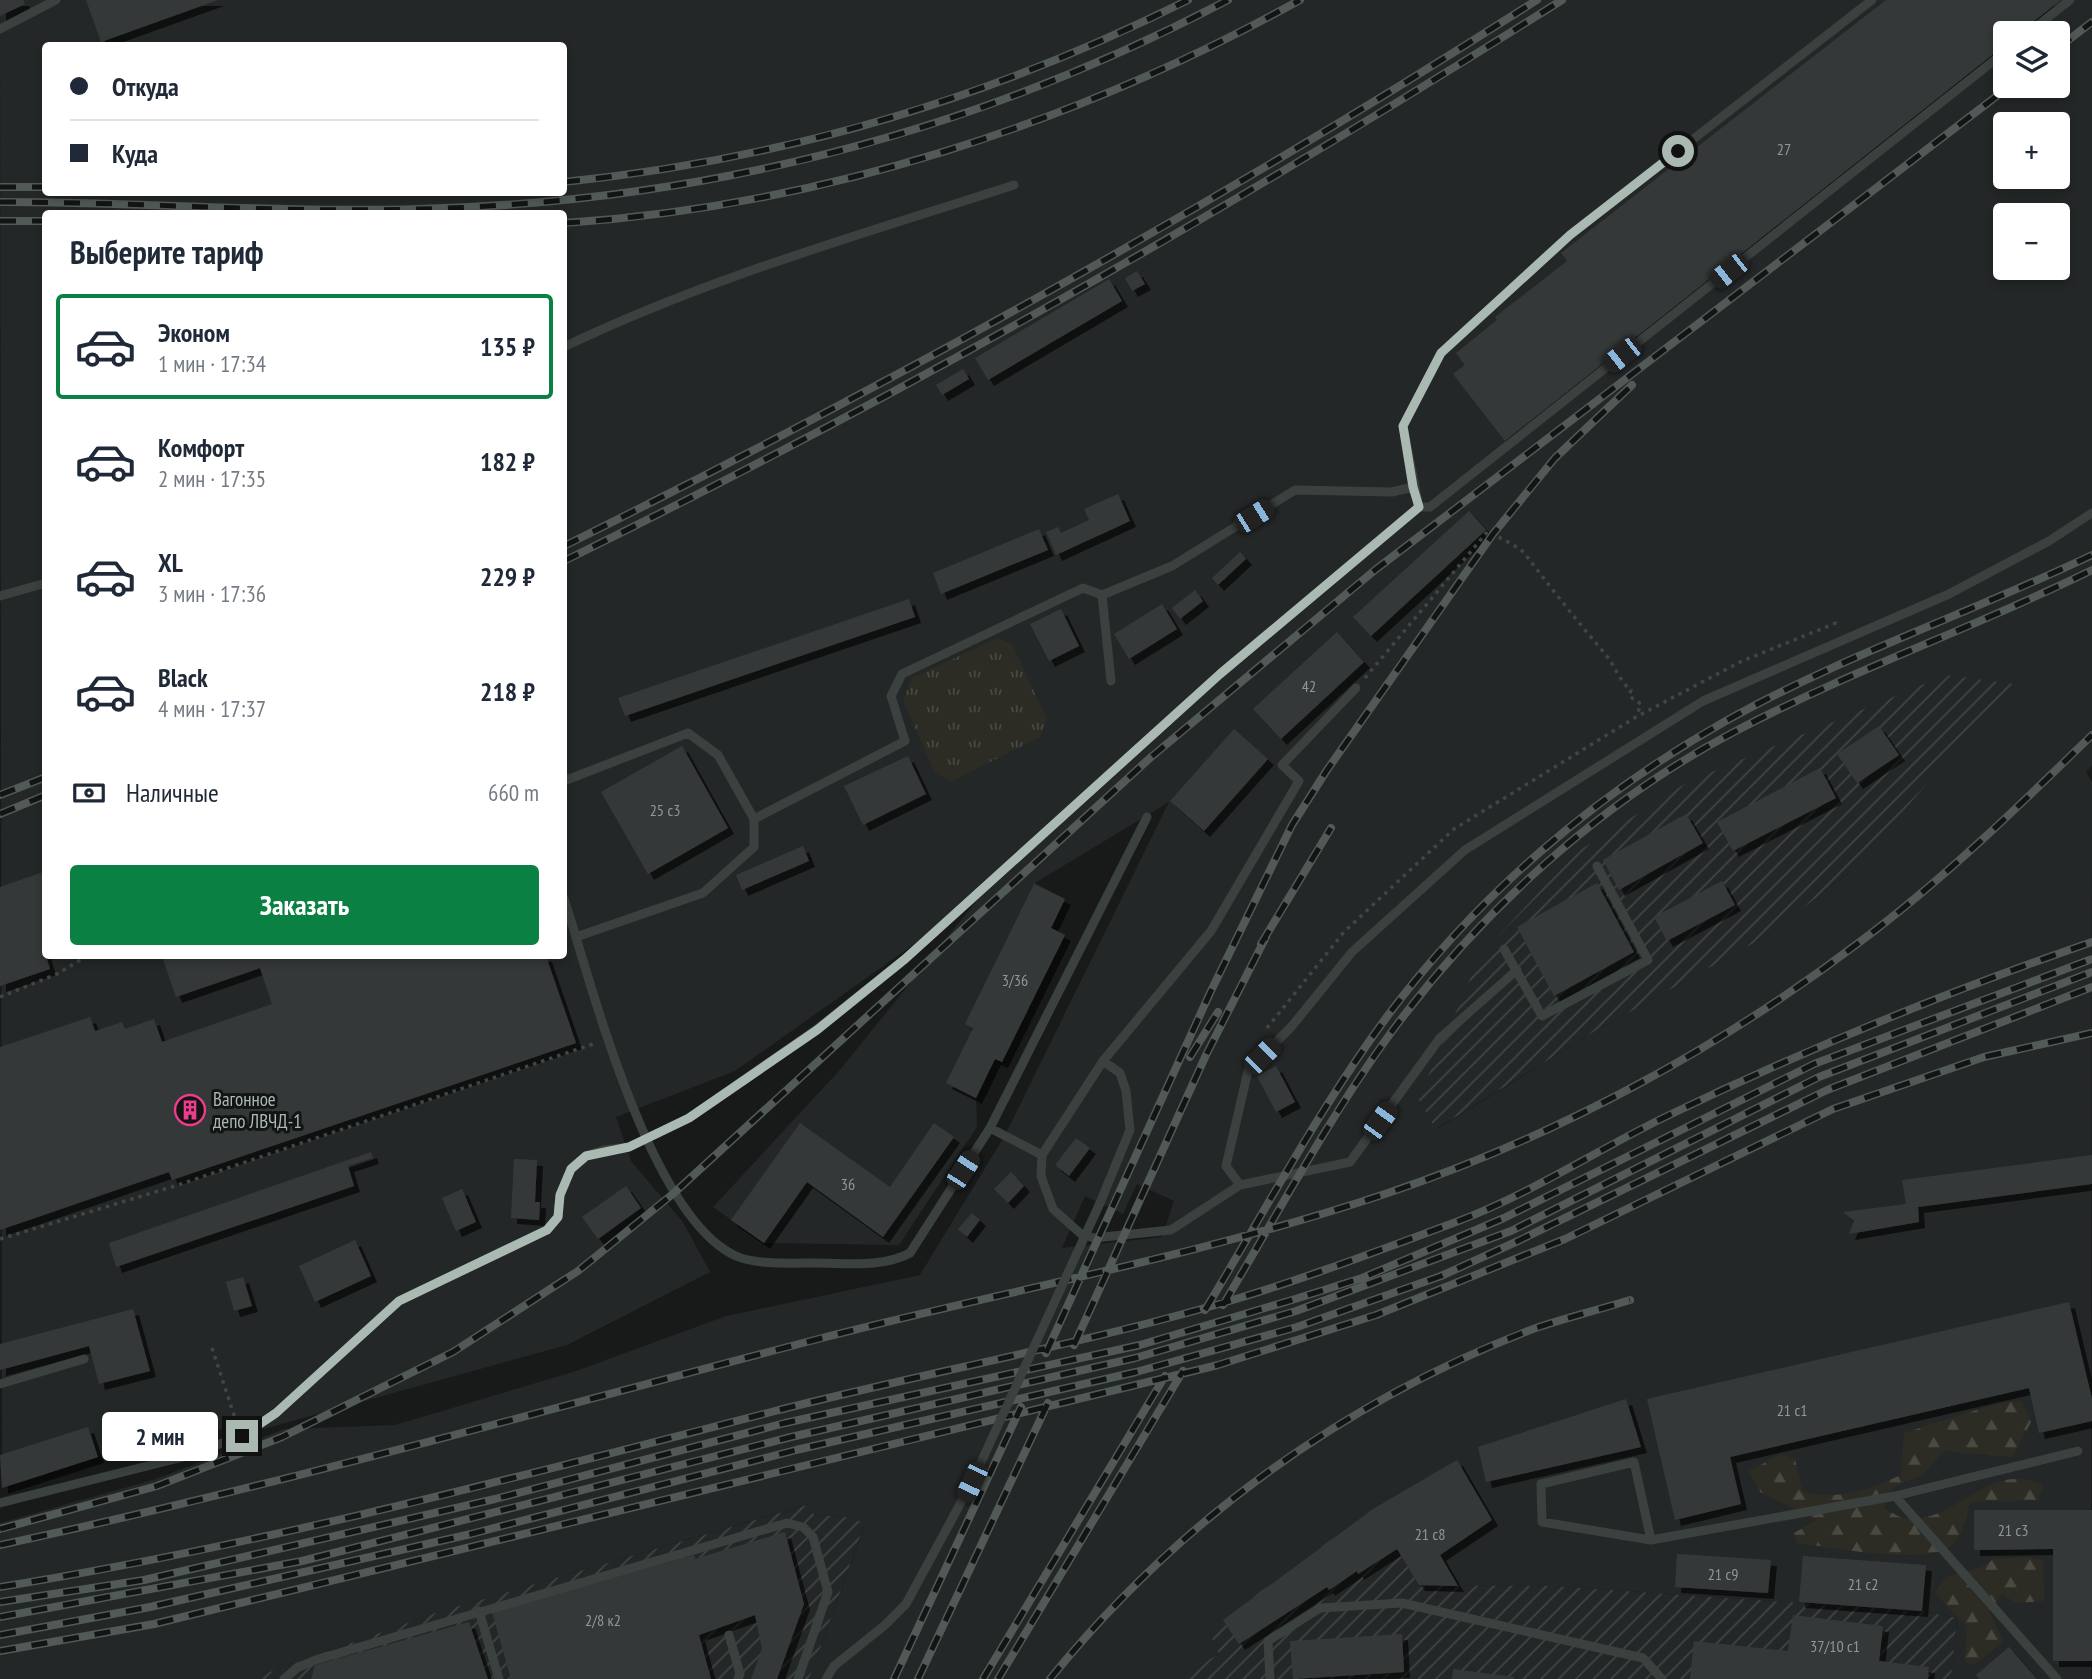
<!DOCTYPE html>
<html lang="ru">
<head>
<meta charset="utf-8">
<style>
  :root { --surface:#fff; --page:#f6f6f7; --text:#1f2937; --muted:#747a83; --line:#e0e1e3; --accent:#0b8043 }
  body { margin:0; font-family:"PT Sans Narrow",sans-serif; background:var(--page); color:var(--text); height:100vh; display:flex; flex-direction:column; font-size:26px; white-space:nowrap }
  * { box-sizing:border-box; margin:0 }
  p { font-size:23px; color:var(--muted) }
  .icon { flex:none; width:38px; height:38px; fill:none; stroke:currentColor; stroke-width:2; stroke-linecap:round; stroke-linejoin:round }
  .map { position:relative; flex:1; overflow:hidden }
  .drawer { position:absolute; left:42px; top:210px; width:525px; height:749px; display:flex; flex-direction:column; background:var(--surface); border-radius:7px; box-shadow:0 4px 10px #0003 }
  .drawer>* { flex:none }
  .banner { position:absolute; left:42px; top:42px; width:525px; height:154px; border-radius:7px; box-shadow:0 4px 10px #0003; display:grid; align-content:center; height:154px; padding:0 28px; background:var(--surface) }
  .buttons { position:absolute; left:1993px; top:21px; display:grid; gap:14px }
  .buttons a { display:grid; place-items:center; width:77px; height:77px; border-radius:7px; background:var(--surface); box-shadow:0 4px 10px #0003; font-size:35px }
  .end { position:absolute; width:32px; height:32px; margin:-16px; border:9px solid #aabab3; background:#111; box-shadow:0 0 0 4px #111 }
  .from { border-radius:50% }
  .bubble { position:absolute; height:49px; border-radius:7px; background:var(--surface); box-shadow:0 4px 10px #0003; font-size:23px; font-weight:600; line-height:49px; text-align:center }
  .car { position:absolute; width:21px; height:42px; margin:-21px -10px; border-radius:9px; box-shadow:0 0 5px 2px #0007; background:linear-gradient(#222 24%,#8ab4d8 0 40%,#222 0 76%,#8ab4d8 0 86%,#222 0) }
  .banner b { display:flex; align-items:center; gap:24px; height:66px; font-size:26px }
  .banner b+b { border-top:2px solid var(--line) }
  .banner i { width:18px; height:18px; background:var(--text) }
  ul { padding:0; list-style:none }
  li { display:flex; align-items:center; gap:21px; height:105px; margin:0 14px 10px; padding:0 14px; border:4px solid transparent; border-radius:7px }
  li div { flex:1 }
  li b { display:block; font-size:26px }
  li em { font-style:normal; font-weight:600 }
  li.active { border-color:var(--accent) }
  li>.icon { width:63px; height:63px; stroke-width:1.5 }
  h2 { padding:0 28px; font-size:32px; line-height:84px }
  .pay { display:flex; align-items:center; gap:18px; height:77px; padding:0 28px; font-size:26px }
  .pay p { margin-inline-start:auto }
  .cta { display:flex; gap:14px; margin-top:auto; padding:14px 28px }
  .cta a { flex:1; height:80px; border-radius:7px; background:var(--accent); color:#fff; font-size:28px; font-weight:600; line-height:80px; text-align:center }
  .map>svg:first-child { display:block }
  .built { fill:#242727; fill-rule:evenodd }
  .industrial { fill:url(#industrial-furrows) }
  .grass { fill:url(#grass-tufts) }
  .forest { fill:url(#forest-firs) }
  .building { fill:#353939; filter:url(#shadow) }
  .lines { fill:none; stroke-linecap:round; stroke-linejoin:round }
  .path { stroke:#3f4643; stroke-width:3.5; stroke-dasharray:3.5 5; stroke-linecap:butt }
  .service { stroke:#3b413f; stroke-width:9 }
  .rail-casing { stroke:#525a57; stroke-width:8 }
  .rail { stroke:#131515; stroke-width:5; stroke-dasharray:16; stroke-linecap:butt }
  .service-bridge { stroke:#3b413f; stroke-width:9 }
  .route { stroke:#aabab3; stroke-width:9 }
  .labels { text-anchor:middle; stroke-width:6; stroke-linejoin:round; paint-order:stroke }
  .number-label { font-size:16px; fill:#8d9a94 }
  .poi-label { font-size:19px; fill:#aabab3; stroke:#131515; text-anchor:start }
</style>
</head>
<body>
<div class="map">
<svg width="2092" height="1679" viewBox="0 0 2092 1679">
  <defs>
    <pattern id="industrial-furrows" width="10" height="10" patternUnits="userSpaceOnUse" patternTransform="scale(1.75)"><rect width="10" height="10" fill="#242727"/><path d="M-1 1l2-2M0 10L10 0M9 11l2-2" fill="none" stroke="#414444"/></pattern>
    <pattern id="grass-tufts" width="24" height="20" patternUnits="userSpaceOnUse" patternTransform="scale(1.75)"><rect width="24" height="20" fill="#2d2c24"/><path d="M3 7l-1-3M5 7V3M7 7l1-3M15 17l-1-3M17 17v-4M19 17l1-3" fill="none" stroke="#494841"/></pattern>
    <pattern id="forest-firs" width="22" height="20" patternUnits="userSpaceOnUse" patternTransform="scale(1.75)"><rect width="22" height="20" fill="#2d2c24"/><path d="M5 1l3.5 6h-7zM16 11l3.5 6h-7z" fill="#494841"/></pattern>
    <filter id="shadow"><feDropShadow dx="6" dy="6" stdDeviation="0" flood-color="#0009"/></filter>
  </defs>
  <rect width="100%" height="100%" fill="#181a1a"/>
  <path class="built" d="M0,0H2092V766L2086,772L2092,782L2091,1679H1951L1957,1618L1923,1611L1552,1586L1419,1585L1397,1549L1223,1620L1208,1630L1219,1654L1175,1679H809L865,1524L846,1517L814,1515L809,1504L435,1613L250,1679H0V1523L156,1479L284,1429L395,1425L576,1371L726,1316L920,1275L1005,1135L1169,802L1035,883L1065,899L1051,928L1065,935L1002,1062L995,1059L976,1097L977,1127L899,1245L764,1243L713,1207L839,1071L978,899L735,1071L616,1117L631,1161L683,1222L710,1272L567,1345L263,1429L249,1423L98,1457L2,1488ZM2006,33H2058V86H2006ZM46,46H564V192H46ZM2006,124H2058V177H2006ZM46,214H564V956H46ZM2006,215H2058V268H2006ZM1851,871L1768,935L1592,1033L1437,1129L1418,1099ZM1137,1184L1174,1201L1162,1237L1062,1248L1085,1196L1123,1214Z"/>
  <path class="industrial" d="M1946,675L2014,684L1851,871L1768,935L1592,1033L1436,1129L1418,1099L1481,954L1577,852L1688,782Z
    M810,1504L814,1515L846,1517L865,1523L809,1679H250L435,1613Z
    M1373,1509L1419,1585L1552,1586L1922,1611L1957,1618L1951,1679H1175L1219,1654L1208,1630Z"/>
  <path class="grass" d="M998,638L1012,644L1047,720L1040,737L950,782L934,771L903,700L912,678Z"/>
  <path class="forest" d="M2022,1401L2031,1422L2013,1457L1944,1451L1921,1476L1893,1487L1884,1508C1890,1511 1898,1517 1904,1518C1957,1526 1989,1457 2043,1486L2038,1500L1970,1502C1967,1516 1963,1536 1951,1546C1924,1566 1832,1547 1797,1543L1794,1533L1817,1520L1760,1492L1749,1471L1781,1454L1795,1459L1803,1492C1838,1501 1868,1490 1901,1475L1904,1433L1999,1403Z
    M2027,1557L2043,1560L2044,1601L2016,1603L2002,1594L1989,1612L2003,1641L1974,1665L1965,1661L1967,1627L1935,1593L1946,1577L1980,1568L1994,1559Z"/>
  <path class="building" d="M0,0H23L25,4L0,16Z
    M86,0H218L101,42Z
    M1886,0H2061L2019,33H2006V44L1505,441L1453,374L1465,365L1456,353L1497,320L1495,317L1567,261L1561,253Z
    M1137,271L1145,284L1132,291L1125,278Z
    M1109,279L1122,301L988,380L975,358Z
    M963,369L969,379L942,395L936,385Z
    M1118,494L1130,521L1056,555L1046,532L1058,527L1061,533L1089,520L1084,509Z
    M1469,511L1486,530L1371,636L1353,617Z
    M1039,529L1048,550L941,594L933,573Z
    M1240,552L1246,559L1218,585L1212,578Z
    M1195,590L1203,601L1180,619L1172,608Z
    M909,599L915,617L625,716L618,698Z
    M1162,604L1177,629L1129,659L1114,634Z
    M1061,609L1079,646L1049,661L1030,624Z
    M1337,632L1364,662L1281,739L1253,709Z
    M1879,726L1899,755L1857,783L1837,754Z
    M1234,729L1268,759L1204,831L1170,801Z
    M682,746L728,828L648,874L601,792Z
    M908,756L926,794L863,825L844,786Z
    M1820,768L1836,798L1733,851L1717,822Z
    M1686,814L1703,843L1619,890L1603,860Z
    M803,846L809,861L742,890L736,875Z
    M46,871V956L50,969L0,986V887Z
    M1722,881L1735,905L1667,941L1654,917Z
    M1597,883L1634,952L1554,996L1517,927Z
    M1034,884L1065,899L1051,928L1065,935L1002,1062L995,1059L976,1098L946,1083L973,1028L965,1024Z
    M162,956H468L469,959L479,956H546L576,1043L172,1180L169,1172L0,1230V1047L90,1017L95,1031L122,1022L125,1029L154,1019L162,1042L272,1004L260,968L176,997Z
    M1276,1066L1295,1102L1276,1112L1257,1076Z
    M800,1123L890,1187L934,1123L954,1137L883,1237L807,1182L764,1243L731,1220Z
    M1076,1138L1090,1148L1069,1176L1055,1165Z
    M371,1152L373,1158L348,1166L354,1186L116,1267L109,1243Z
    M2092,1155V1184L1918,1207L1919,1222L1849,1234L1854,1221L1843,1212L1906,1204L1902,1180Z
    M514,1159L537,1160L535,1202H540L539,1220L511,1218Z
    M1011,1172L1024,1186L1008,1203L994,1189Z
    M626,1186L641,1208L598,1239L582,1217Z
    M462,1189L476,1222L456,1231L442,1198Z
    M972,1213L980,1220L967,1237L958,1229Z
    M355,1240L371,1276L315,1302L299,1266Z
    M243,1277L252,1306L234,1311L226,1282Z
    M2069,1302L2092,1399V1421L2039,1433L2029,1388L1730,1457L1741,1504L1675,1520L1647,1399Z
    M133,1309L150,1371L99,1384L89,1346L0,1370V1344Z
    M1626,1399L1641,1447L1486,1482L1478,1447Z
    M88,1427L98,1457L2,1488L0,1455Z
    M1457,1460L1492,1520L1440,1555L1458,1586L1419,1585L1397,1549L1358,1574L1357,1571L1329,1590L1327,1587L1239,1644L1223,1620L1373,1509Z
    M1974,1510H2092V1661H2053V1549L1974,1550Z
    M785,1532L804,1604L777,1679H751L762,1649L755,1615L699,1635L711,1679H511L492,1612L694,1555L695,1559Z
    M1677,1554L1771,1560L1768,1593L1675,1587Z
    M1803,1556L1926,1565L1922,1611L1799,1602Z
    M1793,1615L1883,1626L1879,1661L1929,1667L1928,1679H1690L1694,1641L1788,1651Z
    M469,1622L488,1679H311L315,1665Z
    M1402,1634L1404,1672L1293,1679L1290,1641Z
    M2009,1647L2037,1679H1979L1976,1675Z
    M1453,1669L1514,1677V1679H1452Z"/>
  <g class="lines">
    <path class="path" d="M1365,678L1488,531C1498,538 1518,545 1525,554C1551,588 1577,621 1606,655C1615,666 1620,682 1631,690L1629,696L1641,704L1637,715
      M0,997L57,974L87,956
      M1267,1028L1344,932L1454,829L1636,717L1742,661L1836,623L1840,627
      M0,1239L175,1186L596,1043
      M212,1348L237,1424"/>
    <path class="service" d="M1872,0L1570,235L1441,353L1403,426L1419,507H1430L2006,51
      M0,29L56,0
      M2028,33L2070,0
      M564,347C707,278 863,234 1014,185
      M1102,595L1172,566L1295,490L1392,492L1413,487
      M0,596L46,583
      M564,781L688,733L718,755L754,819V847L703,893L576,937
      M754,819L905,741L891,696L902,674L1083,588L1102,595L1111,681
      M564,898C592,986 650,1217 736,1256C755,1265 795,1263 816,1263C847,1263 882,1268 910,1253L990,1128L1042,1155L1041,1176L1053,1209L1081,1234L1094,1238L1171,1230L1240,1185L1350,1162L1440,1038L1517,970
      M1504,949L1542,1016L1648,960L1597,866
      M1103,1061L1211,931L1299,781L1282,765L1356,688
      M990,1128L1147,817
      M1042,1155L1103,1061L1120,1073L1126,1091L1130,1130L1100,1203
      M1240,1185L1226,1166L1248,1071L1292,1026L1352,952L1465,850L1703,701L1949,594L2049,541L2092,513
      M0,1384L84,1359
      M1895,1496L2057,1679
      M0,1503L183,1457L242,1436L276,1413L399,1301L547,1230L558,1217L560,1195L571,1169L586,1156L604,1150L629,1147L689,1118L817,1029L905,959L1220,674L1419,507
      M1651,1540L1634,1462L1541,1484L1542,1522L1651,1540L1895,1496L2078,1451
      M479,1611L499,1679
      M729,1635L740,1674L738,1679
      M284,1679L297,1668L315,1660L787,1523L803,1527L813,1537L828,1592L798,1679
      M826,1679L834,1666L885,1625L906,1604L972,1482
      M1270,1679L1268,1641L1320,1608L1402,1603L1643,1658L1662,1679"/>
    <g class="rail-casing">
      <path id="rail" d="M2058,48L2092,22
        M564,182C781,160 992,98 1188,0
        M0,187H46
        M377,192H430
        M0,202C139,202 279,213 419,209C706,202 974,133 1228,0
        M0,221H46
        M564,223C818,207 1078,123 1300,0
        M564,546C898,381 1223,200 1537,0
        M564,561C907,393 1239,204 1562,0
        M0,795L46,777
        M0,814L46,795
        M1261,944L1331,828
        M1190,1057L1218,1012
        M1223,1305C1277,1215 1328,1119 1390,1034C1479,913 1599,803 1732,733C1849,671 1974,628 2092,570
        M1205,1310C1264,1213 1318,1110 1386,1018C1476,897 1593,796 1724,722C1841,656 1971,613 2092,555
        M1074,1345L1206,1055L1266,937
        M1046,1353L1210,993L1292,825L1327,770L1493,534L1555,458L1632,385
        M0,1529L157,1486L282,1437L453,1352L578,1271L674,1193L1150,758L1375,570L2010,86
        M0,1545C277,1486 548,1409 822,1338C1010,1290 1203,1255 1388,1193C1557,1136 1719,1049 1861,941C1944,879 2018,807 2092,735
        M0,1587C262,1545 518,1477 775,1411C925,1373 1078,1345 1226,1302C1304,1279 1380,1250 1456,1222C1528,1195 1594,1152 1663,1118C1802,1051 1946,992 2092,942
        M0,1602L144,1580L495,1499L785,1423L1140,1345L1292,1300L1362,1278L1504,1218L1814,1064L2092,959
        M0,1617L302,1561L791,1437L1135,1358L1296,1311L1511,1231L1819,1077L2092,972
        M0,1635L150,1607L471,1534L796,1450L1136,1372L1297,1327L1441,1276L1518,1241L1827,1090L2092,987
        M0,1651L154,1624L1218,1365L1376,1315L1565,1239L1833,1109L1984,1057L2092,1033
        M894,1679L1021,1407
        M918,1679L1048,1403
        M983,1679L1165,1376
        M998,1679L1183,1371
        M1050,1679C1178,1521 1344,1401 1533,1329C1565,1318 1598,1310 1630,1300"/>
    </g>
    <use href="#rail" class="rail"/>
    <path class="service-bridge" d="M972,1482L1100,1203"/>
  </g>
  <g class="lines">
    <path class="route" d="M242,1436L276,1413L399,1301L547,1230L558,1217L560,1195L571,1169L586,1156L629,1147L689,1118L817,1030L905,959L1220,674L1419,507L1413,487L1403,426L1441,353L1570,235L1678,151"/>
  </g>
  <defs>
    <g id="building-ring" transform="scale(1.575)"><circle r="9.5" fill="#131515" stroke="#ef3b8c" stroke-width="1.5"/><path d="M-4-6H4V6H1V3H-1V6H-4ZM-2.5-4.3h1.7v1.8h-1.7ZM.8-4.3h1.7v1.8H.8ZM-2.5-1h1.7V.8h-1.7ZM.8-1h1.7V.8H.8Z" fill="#ef3b8c"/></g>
  </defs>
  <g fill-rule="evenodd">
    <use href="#building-ring" x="190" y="1110"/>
  </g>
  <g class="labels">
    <g class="number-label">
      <text x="1784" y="155">27</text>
      <text x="1309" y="692">42</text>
      <text x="665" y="816">25 с3</text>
      <text x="1015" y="986">3/36</text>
      <text x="848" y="1190">36</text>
      <text x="1792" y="1416">21 с1</text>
      <text x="2013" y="1536">21 с3</text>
      <text x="1430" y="1540">21 с8</text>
      <text x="1723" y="1580">21 с9</text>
      <text x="1863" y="1590">21 с2</text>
      <text x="603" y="1626">2/8 к2</text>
      <text x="1835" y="1652">37/10 с1</text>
    </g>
    <g class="poi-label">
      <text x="213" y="1106">Вагонное<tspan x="213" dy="22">депо ЛВЧД-1</tspan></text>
    </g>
  </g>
</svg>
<div class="buttons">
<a><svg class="icon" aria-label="layers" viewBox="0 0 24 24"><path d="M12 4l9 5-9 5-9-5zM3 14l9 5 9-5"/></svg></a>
<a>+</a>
<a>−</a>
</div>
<i class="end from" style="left:1678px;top:151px"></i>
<i class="end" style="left:242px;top:1436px"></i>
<div class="bubble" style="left:102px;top:1412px;width:116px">2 мин</div>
<i class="car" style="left:1729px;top:271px;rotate:232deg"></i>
<i class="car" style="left:1622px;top:355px;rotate:232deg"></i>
<i class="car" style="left:1254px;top:516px;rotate:58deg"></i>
<i class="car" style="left:1262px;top:1056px;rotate:45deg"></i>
<i class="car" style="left:1380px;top:1121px;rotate:36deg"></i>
<i class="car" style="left:963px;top:1170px;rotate:33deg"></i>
<i class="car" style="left:972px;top:1482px;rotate:205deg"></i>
<div class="banner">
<b><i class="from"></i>Откуда</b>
<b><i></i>Куда</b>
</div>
<section class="drawer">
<h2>Выберите тариф</h2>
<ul>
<li class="active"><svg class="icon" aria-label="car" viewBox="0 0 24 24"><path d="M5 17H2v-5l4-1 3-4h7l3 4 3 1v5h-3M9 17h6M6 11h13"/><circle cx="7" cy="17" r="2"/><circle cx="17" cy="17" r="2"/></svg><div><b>Эконом</b><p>1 мин · 17:34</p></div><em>135 ₽</em></li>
<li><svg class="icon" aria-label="car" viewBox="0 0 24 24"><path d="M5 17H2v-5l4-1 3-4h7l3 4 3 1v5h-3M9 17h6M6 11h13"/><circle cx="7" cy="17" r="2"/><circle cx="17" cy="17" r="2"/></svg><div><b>Комфорт</b><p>2 мин · 17:35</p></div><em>182 ₽</em></li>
<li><svg class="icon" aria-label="car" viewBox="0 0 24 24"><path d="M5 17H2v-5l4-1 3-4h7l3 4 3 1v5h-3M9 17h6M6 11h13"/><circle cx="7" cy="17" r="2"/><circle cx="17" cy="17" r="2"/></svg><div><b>XL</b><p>3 мин · 17:36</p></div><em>229 ₽</em></li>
<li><svg class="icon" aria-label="car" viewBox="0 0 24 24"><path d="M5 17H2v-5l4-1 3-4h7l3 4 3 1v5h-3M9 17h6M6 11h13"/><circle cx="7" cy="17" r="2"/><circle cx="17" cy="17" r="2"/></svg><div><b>Black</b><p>4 мин · 17:37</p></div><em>218 ₽</em></li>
</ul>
<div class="pay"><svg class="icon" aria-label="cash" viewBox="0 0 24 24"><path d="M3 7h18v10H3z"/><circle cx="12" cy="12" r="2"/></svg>Наличные<p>660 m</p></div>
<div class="cta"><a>Заказать</a></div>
</section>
</div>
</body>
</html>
